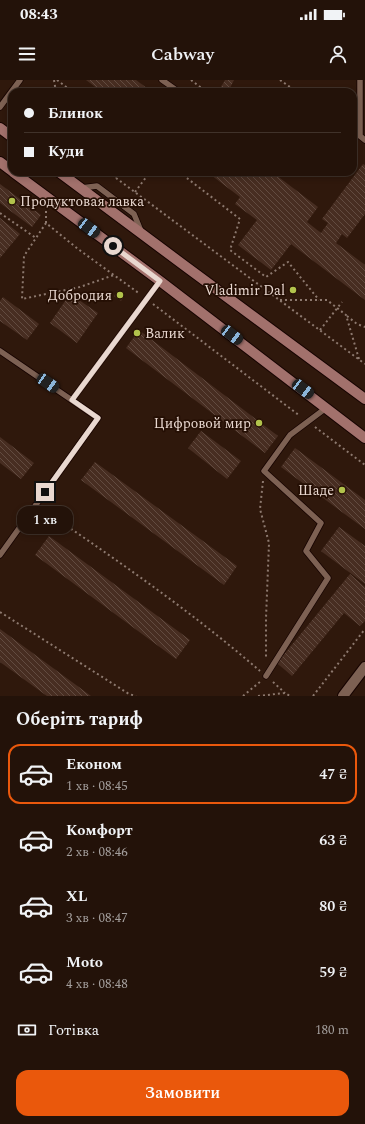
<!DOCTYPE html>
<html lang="uk">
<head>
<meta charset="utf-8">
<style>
  :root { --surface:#231209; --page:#2f2017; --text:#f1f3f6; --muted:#a39e9c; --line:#40322a; --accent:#ea580c }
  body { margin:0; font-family:Spectral,serif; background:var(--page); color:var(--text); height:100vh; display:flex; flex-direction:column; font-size:15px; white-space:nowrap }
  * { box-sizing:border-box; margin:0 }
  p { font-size:13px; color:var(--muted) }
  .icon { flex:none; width:22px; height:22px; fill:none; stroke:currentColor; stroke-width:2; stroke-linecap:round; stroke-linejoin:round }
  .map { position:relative; height:616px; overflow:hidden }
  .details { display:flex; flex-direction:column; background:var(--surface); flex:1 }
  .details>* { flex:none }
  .banner { position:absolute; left:8px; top:8px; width:349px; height:88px; border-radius:12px; box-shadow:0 2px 6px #0003,0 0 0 1px var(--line); display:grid; align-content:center; height:88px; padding:0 16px; background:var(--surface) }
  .end { position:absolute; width:18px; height:18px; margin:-9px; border:5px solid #e9d8d0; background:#111; box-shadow:0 0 0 2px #111 }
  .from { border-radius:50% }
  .bubble { position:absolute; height:28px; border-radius:12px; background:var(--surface); box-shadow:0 2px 6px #0003,0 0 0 1px var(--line); font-size:13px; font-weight:600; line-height:28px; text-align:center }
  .car { position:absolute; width:12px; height:24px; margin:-12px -6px; border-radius:5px; box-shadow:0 0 3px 1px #0007; background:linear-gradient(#222 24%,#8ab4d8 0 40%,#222 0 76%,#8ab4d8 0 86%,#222 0) }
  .banner b { display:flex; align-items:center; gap:14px; height:38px; font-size:15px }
  .banner b+b { border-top:1px solid var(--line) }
  .banner i { width:10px; height:10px; background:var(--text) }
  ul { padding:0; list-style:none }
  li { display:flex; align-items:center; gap:12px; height:60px; margin:0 8px 6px; padding:0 8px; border:2px solid transparent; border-radius:12px }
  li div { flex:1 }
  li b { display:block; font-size:15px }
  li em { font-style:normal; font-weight:600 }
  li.selected { border-color:var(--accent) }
  li>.icon { width:36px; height:36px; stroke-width:1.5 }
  h2 { padding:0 16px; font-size:18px; line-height:48px }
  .pay { display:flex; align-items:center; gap:10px; height:44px; padding:0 16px; font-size:15px }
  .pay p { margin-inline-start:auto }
  .action { display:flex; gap:8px; margin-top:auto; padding:8px 16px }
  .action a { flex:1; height:46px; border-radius:12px; background:var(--accent); color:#fff; font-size:16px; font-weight:600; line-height:46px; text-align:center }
  .status { display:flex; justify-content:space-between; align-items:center; height:28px; padding:0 20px; background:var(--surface); direction:ltr }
  .status svg { height:11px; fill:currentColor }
  header { display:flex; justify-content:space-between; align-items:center; height:52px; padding:0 16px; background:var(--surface); font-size:18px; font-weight:600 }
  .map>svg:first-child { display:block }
  .building { fill:url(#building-back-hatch) }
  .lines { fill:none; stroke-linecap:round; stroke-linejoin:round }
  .service-casing { stroke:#160300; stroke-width:7 }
  .tertiary-casing { stroke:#160300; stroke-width:12 }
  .secondary-casing { stroke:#160300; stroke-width:12 }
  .path { stroke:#8d796f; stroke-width:2; stroke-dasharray:2 3; stroke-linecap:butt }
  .service { stroke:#7d6153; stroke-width:5.5 }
  .tertiary { stroke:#7d6153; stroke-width:10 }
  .secondary { stroke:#a2716c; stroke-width:10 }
  .route { stroke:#e9d8d0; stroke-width:5 }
  .poi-dot { fill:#b2c34c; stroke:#250f04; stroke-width:1.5 }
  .labels { text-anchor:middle; stroke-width:3.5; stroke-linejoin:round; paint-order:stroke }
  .poi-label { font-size:14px; fill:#e9d8d0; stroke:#250f04; text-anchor:end }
</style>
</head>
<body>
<div class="status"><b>08:43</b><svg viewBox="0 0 49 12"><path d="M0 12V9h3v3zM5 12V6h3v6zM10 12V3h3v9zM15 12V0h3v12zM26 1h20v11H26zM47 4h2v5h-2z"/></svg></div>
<header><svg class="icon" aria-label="menu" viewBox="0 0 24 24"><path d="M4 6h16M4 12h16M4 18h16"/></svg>Cabway<svg class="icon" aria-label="person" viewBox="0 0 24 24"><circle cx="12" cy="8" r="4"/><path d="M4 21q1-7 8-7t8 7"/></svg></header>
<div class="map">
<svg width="365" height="616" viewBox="0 0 365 616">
  <defs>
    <pattern id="building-back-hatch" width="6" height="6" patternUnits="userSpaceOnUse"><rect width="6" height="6" fill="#472d21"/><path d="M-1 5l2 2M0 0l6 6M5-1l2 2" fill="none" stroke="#624b40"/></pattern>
  </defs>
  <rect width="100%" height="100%" fill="#2f180c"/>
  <path class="building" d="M86,0H136L152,12H102Z
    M225,0H234L228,12H218Z
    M363,84L365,85V134L347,158L342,154L336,163L365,185V220L291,164L271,190L238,165L257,140L235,124L240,117L207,92H272L318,127L307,142L321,153L328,143L322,139Z
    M0,104L41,135L32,147L0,123Z
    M0,138L20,154L0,178Z
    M118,210L125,215L121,221L114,216Z
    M70,214L98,233L77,263L50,243Z
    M3,217L39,244L27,260L0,241V221Z
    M139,250L278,356L265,373L126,268Z
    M201,351L241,381L227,399L188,368Z
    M0,357L34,383L21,399L0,383Z
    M295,368L365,420V449L281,387Z
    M95,382L237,486L224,505L81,400Z
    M339,447L365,466V504L321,471Z
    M49,456L190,560L176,579L35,475Z
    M350,494L365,507V541L360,546L344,533L292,596L277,583Z
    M0,549L91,616H47L0,582Z"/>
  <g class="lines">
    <g class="service-casing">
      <path id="service" d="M162,0L179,12
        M360,0V56L365,60
        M0,27L20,0
        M81,108L97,106L134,134L141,151
        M0,271L98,338L0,475
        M72,320L160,201
        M266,596L328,498L306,471L321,443L264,391L290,355L326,328"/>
    </g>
    <g class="tertiary-casing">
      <path id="tertiary" d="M343,616L365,587"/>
    </g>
    <g class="secondary-casing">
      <path id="secondary" d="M0,48L12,57
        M0,82L12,91
        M13,92L160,201L365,358
        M59,92L185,186L365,319"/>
    </g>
    <path class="path" d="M54,0L56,12
      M57,0L73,12
      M191,0L204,10
      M280,0L297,12
      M108,92L365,284
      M179,92L240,139L230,170L266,197L288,182L319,220
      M115,97L118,92
      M135,112L150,92
      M46,131V143L78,169L140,214
      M0,133L36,158
      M46,143L24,176L22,219L80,207L114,195
      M280,220H327L346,235L359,279
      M153,224L300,336
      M347,236L357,244L365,247
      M320,250L342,222
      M315,347L365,385
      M263,401L260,429L269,463L266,538V579
      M42,429C117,480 192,532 260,591
      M0,532L129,614L136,616
      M273,602L285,613
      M243,616L261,601
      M258,616L285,613L290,616
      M313,616L365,549"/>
    <use href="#service" class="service"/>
    <use href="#tertiary" class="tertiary"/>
    <use href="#secondary" class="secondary"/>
  </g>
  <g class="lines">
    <path class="route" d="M45,412L98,338L72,320L160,201L113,166"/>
  </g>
  <g class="poi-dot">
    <circle cx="12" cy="121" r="4"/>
    <circle cx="293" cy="210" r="4"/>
    <circle cx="120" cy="215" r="4"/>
    <circle cx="137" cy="253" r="4"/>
    <circle cx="259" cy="343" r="4"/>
    <circle cx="342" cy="410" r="4"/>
  </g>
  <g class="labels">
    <g class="poi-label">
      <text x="20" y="126" text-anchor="start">Продуктовая лавка</text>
      <text x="285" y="215">Vladimir Dal</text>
      <text x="112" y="220">Добродия</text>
      <text x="145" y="258" text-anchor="start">Валик</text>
      <text x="251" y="348">Цифровой мир</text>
      <text x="334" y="415">Шаде</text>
    </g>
  </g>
</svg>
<i class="end from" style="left:113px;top:166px"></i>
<i class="end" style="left:45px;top:412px"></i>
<div class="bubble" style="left:17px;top:426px;width:56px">1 хв</div>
<i class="car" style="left:89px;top:148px;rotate:127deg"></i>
<i class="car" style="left:232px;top:255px;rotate:127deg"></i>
<i class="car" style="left:48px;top:303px;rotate:124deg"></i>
<i class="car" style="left:303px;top:309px;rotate:127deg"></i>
<div class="banner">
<b><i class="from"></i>Блинок</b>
<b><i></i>Куди</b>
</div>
</div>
<section class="details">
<h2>Оберіть тариф</h2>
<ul>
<li class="selected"><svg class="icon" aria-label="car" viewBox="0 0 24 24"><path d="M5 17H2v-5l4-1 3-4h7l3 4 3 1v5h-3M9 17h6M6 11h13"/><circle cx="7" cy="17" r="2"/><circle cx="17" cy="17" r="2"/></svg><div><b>Економ</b><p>1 хв · 08:45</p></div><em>47 ₴</em></li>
<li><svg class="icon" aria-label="car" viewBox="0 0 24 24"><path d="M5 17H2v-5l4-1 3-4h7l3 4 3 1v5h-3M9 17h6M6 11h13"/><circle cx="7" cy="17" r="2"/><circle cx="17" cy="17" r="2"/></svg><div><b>Комфорт</b><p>2 хв · 08:46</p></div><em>63 ₴</em></li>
<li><svg class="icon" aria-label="car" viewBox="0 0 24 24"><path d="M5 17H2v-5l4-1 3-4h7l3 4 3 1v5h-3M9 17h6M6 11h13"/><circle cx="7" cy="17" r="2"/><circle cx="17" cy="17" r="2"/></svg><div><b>XL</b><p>3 хв · 08:47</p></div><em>80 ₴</em></li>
<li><svg class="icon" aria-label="car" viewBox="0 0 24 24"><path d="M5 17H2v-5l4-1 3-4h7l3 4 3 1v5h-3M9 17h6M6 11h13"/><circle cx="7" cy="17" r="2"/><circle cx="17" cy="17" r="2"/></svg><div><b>Moto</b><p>4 хв · 08:48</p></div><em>59 ₴</em></li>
</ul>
<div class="pay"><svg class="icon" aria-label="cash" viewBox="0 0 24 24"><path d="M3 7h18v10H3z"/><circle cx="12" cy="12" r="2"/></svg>Готівка<p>180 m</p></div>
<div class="action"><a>Замовити</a></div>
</section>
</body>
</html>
